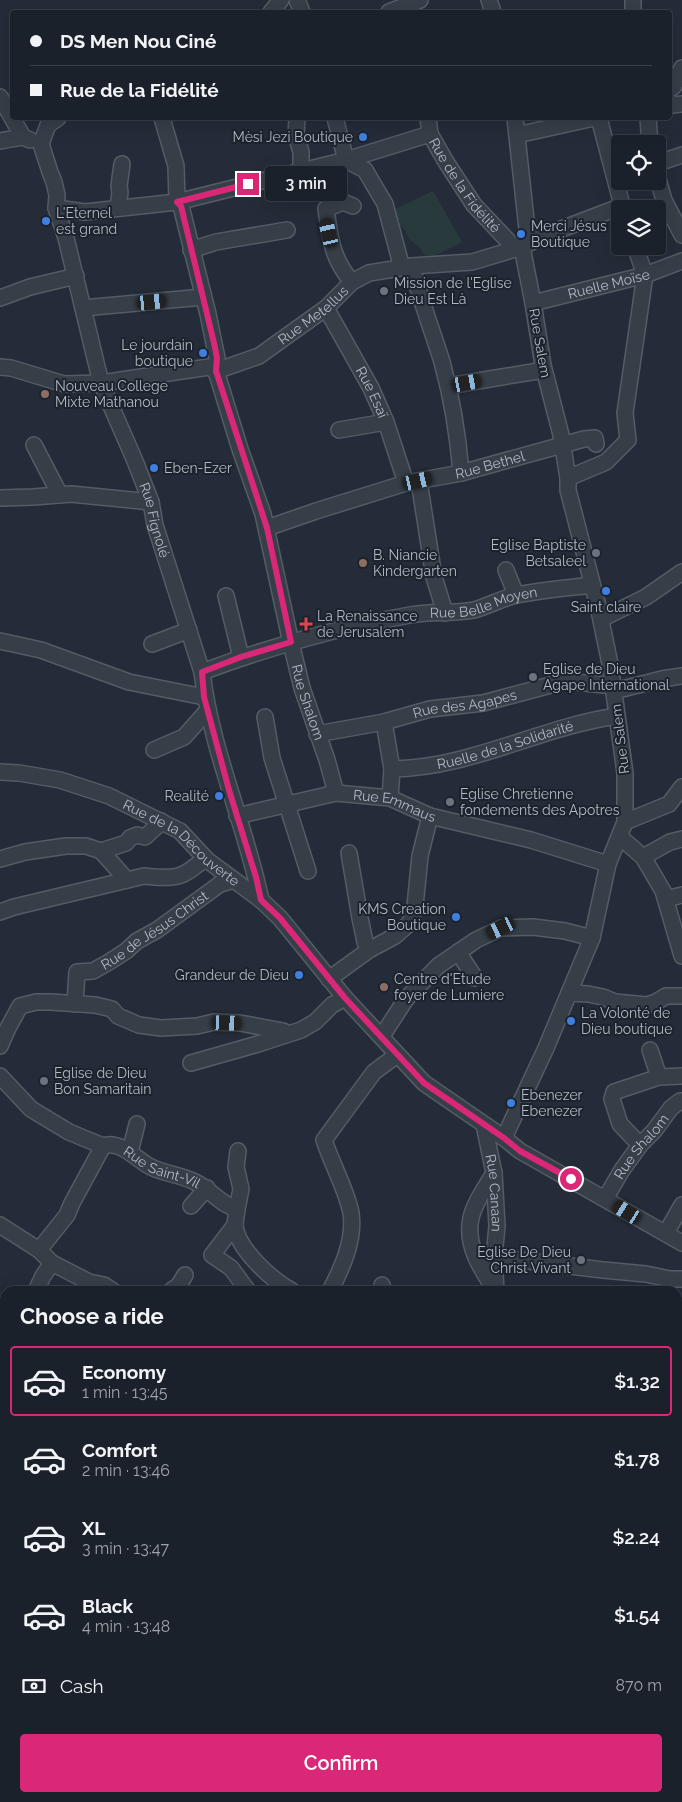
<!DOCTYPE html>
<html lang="en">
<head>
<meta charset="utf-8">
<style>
  :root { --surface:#1a212a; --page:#272e36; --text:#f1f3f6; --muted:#9fa3a8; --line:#383e47; --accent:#db2777 }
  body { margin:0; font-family:Raleway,sans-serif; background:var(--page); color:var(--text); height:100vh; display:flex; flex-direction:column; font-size:19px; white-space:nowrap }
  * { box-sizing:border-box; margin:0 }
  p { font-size:16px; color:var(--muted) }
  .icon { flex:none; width:28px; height:28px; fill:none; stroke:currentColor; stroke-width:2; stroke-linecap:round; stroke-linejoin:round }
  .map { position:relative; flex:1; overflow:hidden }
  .drawer { position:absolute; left:0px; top:1286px; width:682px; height:516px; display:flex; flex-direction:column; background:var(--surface); border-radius:15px 15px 0 0; box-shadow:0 5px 20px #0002,0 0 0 1px var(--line) }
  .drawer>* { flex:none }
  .banner { position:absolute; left:10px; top:10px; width:662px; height:110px; border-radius:5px; box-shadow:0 5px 20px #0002,0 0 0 1px var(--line); display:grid; align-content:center; height:110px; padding:0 20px; background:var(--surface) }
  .controls { position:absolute; left:611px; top:135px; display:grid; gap:10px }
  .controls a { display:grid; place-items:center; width:55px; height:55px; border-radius:5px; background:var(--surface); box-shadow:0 5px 20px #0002,0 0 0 1px var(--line); font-size:25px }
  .end { position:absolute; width:22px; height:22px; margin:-11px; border:6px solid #db2777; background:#fff; box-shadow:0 0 0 2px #fff }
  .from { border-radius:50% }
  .bubble { position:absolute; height:35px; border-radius:5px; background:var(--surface); box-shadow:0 5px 20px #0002,0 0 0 1px var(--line); font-size:16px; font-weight:600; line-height:35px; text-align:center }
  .car { position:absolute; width:15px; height:30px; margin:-15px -8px; border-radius:6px; box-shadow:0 0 4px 1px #0007; background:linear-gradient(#222 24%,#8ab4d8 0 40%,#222 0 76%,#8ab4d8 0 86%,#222 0) }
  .banner b { display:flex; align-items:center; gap:18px; height:48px; font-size:19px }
  .banner b+b { border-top:1px solid var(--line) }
  .banner i { width:12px; height:12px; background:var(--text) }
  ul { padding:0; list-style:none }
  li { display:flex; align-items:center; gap:15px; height:70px; margin:0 10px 8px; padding:0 10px; border:2px solid transparent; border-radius:5px }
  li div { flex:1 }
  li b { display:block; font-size:19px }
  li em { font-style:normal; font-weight:600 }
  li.active { border-color:var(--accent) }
  li>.icon { width:45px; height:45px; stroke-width:1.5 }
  h2 { padding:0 20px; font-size:22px; line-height:60px }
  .pay { display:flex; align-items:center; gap:12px; height:55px; padding:0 20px; font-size:19px }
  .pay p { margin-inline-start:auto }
  .primary-button { display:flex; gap:10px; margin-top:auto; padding:10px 20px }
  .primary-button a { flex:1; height:58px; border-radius:5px; background:var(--accent); color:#fff; font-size:20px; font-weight:600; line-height:58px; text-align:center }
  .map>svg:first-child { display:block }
  .pitch { fill:#283a3b }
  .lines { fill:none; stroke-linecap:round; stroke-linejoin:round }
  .minor-casing { stroke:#545c66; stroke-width:18 }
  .major-casing { stroke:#404751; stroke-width:21 }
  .minor { stroke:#363e48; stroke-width:15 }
  .major { stroke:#545d68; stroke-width:19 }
  .route { stroke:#db2777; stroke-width:6 }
  .shop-dot { fill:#3f7fe0; stroke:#1c232d; stroke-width:2 }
  .worship-dot { fill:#6b7280; stroke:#1c232d; stroke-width:2 }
  .education-dot { fill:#8d6e63; stroke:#1c232d; stroke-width:2 }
  .health-dot { fill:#e0444e; stroke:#1c232d; stroke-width:2 }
  .labels { text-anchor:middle; stroke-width:4; stroke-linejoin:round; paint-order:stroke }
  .poi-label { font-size:14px; fill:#b1b9c4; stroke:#1c232d; text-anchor:start }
  .street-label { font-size:14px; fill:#b1b9c4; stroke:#1c232d }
</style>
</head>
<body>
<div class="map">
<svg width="682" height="1802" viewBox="0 0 682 1802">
  <rect width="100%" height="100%" fill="#232c38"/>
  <path class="pitch" d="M433,191L462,242L428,259L419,247L409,239L405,230L399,224L400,221L389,212Z"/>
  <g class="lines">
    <g class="minor-casing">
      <g id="minor">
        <path d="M297,0L302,12"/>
        <path d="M489,0L493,12"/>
        <path d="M271,12L281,0"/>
        <path d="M389,12L420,0"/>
        <path d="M633,12V0"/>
        <path d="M670,89L674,86L682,68"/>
        <path d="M0,97L23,137"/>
        <path d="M670,102L673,105L682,104"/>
        <path id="s1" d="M162,118L176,166L177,202L181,206L208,314L217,358L216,371L240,449L263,514L291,643L302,688L327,760L336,793"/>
        <path d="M297,118L296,135L301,152V170"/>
        <path d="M335,118L346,160L365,170L385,204L402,268"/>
        <path d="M428,118L430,134"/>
        <path d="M599,118L623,209"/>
        <path d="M648,118L650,144"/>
        <path d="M517,135L594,118"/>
        <path d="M0,141L23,137L30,140"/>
        <path id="s2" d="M41,144L50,172L54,182L57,195L56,208L66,238L101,383L135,461L151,502L155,525L202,672C211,750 245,823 261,900"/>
        <path d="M41,144L48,125L58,118"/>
        <path d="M658,163L682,155"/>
        <path d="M658,179L664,200L682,235"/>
        <path id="s3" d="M56,208L85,212L177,202L346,160L430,134L446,162L474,205L511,244L522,247"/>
        <path d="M118,208L120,192L119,186L122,164"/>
        <path d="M191,250L216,242L287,230"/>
        <path d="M412,266C420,299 432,330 442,362C452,398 458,436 461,473"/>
        <path d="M352,282C332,259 330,238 326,209L343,202L353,206"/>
        <path d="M0,298L30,287L76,276"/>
        <path id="s4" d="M533,303L645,275L682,261"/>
        <path d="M83,308L203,297"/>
        <path id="s5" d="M326,308L371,388L386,422L406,483"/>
        <path id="s6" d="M0,367L11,368L64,384L101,383L209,367L216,371L259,356L326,308L352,282L369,273L412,266L472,262L522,247L543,236L622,206"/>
        <path d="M448,386L544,370"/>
        <path d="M339,430L386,422"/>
        <path d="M34,445L60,495"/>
        <path d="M568,478L606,462L628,440L625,413L645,275L635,246"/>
        <path d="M419,481L434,577L445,613"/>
        <path d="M0,498L33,497L71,494L151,502"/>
        <path id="s7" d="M267,528L316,511L406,483L461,473L584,439L595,438L596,444"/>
        <path d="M506,570L516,595"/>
        <path d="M226,596L241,657"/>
        <path d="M601,619L646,597L682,572"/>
        <path d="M0,641L41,650L129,682L204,697"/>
        <path d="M152,644L189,630"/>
        <path id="s8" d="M202,672C269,647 339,627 410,615C431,611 453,614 474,610C489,606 502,598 517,595C542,590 567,588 592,585"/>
        <path d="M614,691L662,679L682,676"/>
        <path d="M265,717L272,758L308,871"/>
        <path d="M384,722L392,769L390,798"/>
        <path id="s9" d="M317,734L384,722L430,709L483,703L566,681L614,686"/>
        <path d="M154,750L184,737L208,710"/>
        <path id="s10" d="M392,769C471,768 540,727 617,716"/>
        <path id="s11" d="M0,772L19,773L60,780L109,796L180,831L207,860L261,900L280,918L345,998L424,1083L504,1138L520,1151L682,1243"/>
        <path id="s12" d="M237,816L336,793L390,798L430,816L531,840L608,864"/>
        <path d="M625,822L669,804L682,787"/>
        <path d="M620,837L643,857L663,891L682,956"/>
        <path d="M101,851L127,880"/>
        <path d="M349,853L360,918L365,942L369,950"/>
        <path d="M643,857L670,842L682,839"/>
        <path d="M0,859L25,852L66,846H86L101,851L126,843L130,838L137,835L145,837L158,825L157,820L161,821"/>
        <path d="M666,899L682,895"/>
        <path d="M0,912L14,907L144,876C157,877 176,880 187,872C195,868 198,862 207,860"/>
        <path d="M458,952L475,978"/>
        <path d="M329,979L369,950L395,936L410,923L415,906L420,856L430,816"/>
        <path d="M569,993L588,994L603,997L615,1002L647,1005L656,1002L666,996H682"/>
        <path id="s13" d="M75,1004L77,972L93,971L109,962L126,951L137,941L157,930L220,884L234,880"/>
        <path d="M382,1036L406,999L438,966L476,940L501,928L533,927L565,931L592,938"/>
        <path d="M0,1046L8,1028L20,1006L36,1002H51L95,1005L112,1009L118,1016L139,1025L161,1028L197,1026L214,1022L240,1023L283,1031L285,1035"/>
        <path d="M650,1050L659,1077"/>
        <path d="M191,1063L258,1044L301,1030L315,1022L332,1005L345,998"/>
        <path id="s14" d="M0,1076L31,1109L69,1132L103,1146C120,1139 138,1161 151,1167C165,1174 182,1175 195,1182C210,1189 221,1205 237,1209C237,1214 235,1220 235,1225C237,1249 272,1280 292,1291"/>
        <path id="s15" d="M484,1125L494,1173L497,1226L494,1257L496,1291"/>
        <path d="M504,1138L546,1048L592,938L608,864L625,822V773L610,664L598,606L568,490V478L561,435L543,365L533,303L522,247L527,229L515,118"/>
        <path d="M640,1145L620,1124L612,1099L614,1092L659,1077L682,1076"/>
        <path d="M130,1152L137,1124"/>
        <path d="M494,1173C486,1187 474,1203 471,1218C465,1245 481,1269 495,1290"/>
        <path id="s16" d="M605,1199L622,1170L640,1145L654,1131L671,1108L680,1101H682"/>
        <path d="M191,1206L207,1188"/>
        <path d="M237,1209L241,1189L236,1167L238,1151"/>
        <path d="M0,1225L39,1250L52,1263L89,1282L104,1285L113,1291"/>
        <path d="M235,1225L212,1255L231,1268L248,1291"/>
        <path d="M666,1233L682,1205"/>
        <path d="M39,1250L67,1215L72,1203L103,1146"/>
        <path d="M494,1257L603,1270L646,1274L670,1279H682"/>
        <path d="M382,1285L384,1291"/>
        <path d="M36,1291L43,1276L52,1263"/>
        <path d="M171,1291L179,1285L185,1275"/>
        <path d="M330,1291C342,1268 355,1240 351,1213C347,1191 331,1162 324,1140L374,1072L397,1055"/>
        <path d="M0,1350L5,1356"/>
        <path d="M678,1398L682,1401"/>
        <path d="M678,1505L682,1506"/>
        <path d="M0,1515L5,1517"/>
        <path d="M678,1572H682"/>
        <path d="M0,1604L5,1605"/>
        <path d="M0,1641L5,1640"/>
        <path d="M678,1664L682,1663"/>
        <path d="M0,1747L5,1748"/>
        <path d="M344,1798L345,1802"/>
        <path d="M421,1798L422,1802"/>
        <path d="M19,1802V1798"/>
        <path d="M255,1802V1798"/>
        <path d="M543,1802V1798"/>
        <path d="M612,1802L613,1798"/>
      </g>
    </g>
    <g class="major-casing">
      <path id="major" d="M678,1796L682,1797
        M186,1802L192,1798"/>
    </g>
    <use href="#minor" class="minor"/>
    <use href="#major" class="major"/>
  </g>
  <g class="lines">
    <path class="route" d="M248,184L177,202L181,206L214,343L217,358L216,371L267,528L291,642L241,657L202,672L204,697L229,790L256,877L261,900L280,918L345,998L424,1083L504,1138L520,1151L571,1179"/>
  </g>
  <g class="shop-dot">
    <circle cx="363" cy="137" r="5"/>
    <circle cx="46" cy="221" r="5"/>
    <circle cx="521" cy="234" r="5"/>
    <circle cx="203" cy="353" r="5"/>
    <circle cx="154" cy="468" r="5"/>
    <circle cx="606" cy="591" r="5"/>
    <circle cx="219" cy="796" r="5"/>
    <circle cx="456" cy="917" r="5"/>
    <circle cx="299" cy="975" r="5"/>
    <circle cx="571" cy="1021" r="5"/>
    <circle cx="511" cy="1103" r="5"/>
  </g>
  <g class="worship-dot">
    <circle cx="384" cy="291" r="5"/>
    <circle cx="596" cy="553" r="5"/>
    <circle cx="533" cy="677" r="5"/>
    <circle cx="450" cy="802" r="5"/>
    <circle cx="44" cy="1081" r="5"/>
    <circle cx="581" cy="1260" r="5"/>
  </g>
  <g class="education-dot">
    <circle cx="45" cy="394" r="5"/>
    <circle cx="363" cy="563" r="5"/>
    <circle cx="384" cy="987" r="5"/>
  </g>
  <path class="health-dot" d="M303.5 616.5h5v5h5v5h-5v5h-5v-5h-5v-5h5z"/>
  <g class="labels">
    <g class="poi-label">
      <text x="353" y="142" text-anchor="end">Mèsi Jezi Boutique</text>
      <text x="56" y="218">L'Eternel<tspan x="56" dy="16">est grand</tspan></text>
      <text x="531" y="231">Merci Jésus<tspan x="531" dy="16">Boutique</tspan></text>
      <text x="394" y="288">Mission de l'Eglise<tspan x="394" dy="16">Dieu Est Là</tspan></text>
      <text x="193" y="350" text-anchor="end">Le jourdain<tspan x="193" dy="16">boutique</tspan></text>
      <text x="55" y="391">Nouveau College<tspan x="55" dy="16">Mixte Mathanou</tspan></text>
      <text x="164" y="473">Eben-Ezer</text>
      <text x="586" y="550" text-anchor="end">Eglise Baptiste<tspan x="586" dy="16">Betsaleel</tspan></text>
      <text x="373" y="560">B. Niancie<tspan x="373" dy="16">Kindergarten</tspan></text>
      <text x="606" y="612" text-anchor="middle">Saint claire</text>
      <text x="317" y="621">La Renaissance<tspan x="317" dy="16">de Jerusalem</tspan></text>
      <text x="543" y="674">Eglise de Dieu<tspan x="543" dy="16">Agape International</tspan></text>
      <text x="460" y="799">Eglise Chretienne<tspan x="460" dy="16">fondements des Apotres</tspan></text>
      <text x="209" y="801" text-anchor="end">Realité</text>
      <text x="446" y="914" text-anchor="end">KMS Creation<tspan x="446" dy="16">Boutique</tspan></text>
      <text x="289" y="980" text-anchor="end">Grandeur de Dieu</text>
      <text x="394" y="984">Centre d'Etude<tspan x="394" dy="16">foyer de Lumiere</tspan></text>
      <text x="581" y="1018">La Volonté de<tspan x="581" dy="16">Dieu boutique</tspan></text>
      <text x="54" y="1078">Eglise de Dieu<tspan x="54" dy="16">Bon Samaritain</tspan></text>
      <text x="521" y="1100">Ebenezer<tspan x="521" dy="16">Ebenezer</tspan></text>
      <text x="571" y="1257" text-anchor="end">Eglise De Dieu<tspan x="571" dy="16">Christ Vivant</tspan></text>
    </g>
    <g class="street-label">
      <text dy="5" stroke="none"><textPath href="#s3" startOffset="446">Rue de la Fidélité</textPath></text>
      <text dy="5" stroke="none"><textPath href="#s4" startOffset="78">Ruelle Moïse</textPath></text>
      <text dy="5" stroke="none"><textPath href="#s6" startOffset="334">Rue Metellus</textPath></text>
      <text transform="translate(540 343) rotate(80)" y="5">Rue Salem</text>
      <text dy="5" stroke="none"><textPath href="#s5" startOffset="96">Rue Esaï</textPath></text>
      <text dy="5" stroke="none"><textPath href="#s7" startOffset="232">Rue Bethel</textPath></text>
      <text dy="5" stroke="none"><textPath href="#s2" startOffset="395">Rue Fignolé</textPath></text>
      <text dy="5" stroke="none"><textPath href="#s8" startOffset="291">Rue Belle Moyen</textPath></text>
      <text dy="5" stroke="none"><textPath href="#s1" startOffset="605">Rue Shalom</textPath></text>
      <text dy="5" stroke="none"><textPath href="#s9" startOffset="151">Rue des Agapes</textPath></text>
      <text transform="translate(620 739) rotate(-97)" y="5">Rue Salem</text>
      <text dy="5" stroke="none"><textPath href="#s10" startOffset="116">Ruelle de la Solidarité</textPath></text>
      <text dy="5" stroke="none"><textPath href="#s12" startOffset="162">Rue Emmaus</textPath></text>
      <text dy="5" stroke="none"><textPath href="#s11" startOffset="199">Rue de la Découverte</textPath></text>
      <text dy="5" stroke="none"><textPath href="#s13" startOffset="122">Rue de Jésus Christ</textPath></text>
      <text dy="5" stroke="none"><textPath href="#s16" startOffset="64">Rue Shalom</textPath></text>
      <text dy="5" stroke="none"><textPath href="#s14" startOffset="191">Rue Saint-Vil</textPath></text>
      <text dy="5" stroke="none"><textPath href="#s15" startOffset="69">Rue Canaan</textPath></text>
    </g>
  </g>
</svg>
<div class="controls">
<a><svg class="icon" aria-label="locate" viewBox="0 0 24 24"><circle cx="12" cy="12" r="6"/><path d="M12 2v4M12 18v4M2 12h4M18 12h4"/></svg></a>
<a><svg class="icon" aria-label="layers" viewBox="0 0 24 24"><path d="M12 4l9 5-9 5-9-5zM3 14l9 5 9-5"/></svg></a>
</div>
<i class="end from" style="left:571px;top:1179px"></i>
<i class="end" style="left:248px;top:184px"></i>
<div class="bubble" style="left:265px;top:166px;width:82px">3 min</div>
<i class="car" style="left:329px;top:233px;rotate:347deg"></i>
<i class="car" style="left:152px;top:302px;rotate:84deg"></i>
<i class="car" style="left:467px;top:383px;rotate:80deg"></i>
<i class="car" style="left:418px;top:481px;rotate:77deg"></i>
<i class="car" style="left:501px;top:928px;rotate:244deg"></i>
<i class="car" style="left:227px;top:1023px;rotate:92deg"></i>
<i class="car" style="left:627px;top:1212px;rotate:302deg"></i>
<div class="banner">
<b><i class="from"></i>DS Men Nou Ciné</b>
<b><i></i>Rue de la Fidélité</b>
</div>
<section class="drawer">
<h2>Choose a ride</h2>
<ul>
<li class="active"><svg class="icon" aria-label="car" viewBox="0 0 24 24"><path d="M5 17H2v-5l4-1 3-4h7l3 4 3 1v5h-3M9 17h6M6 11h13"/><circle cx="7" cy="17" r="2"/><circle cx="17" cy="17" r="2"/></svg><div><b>Economy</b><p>1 min · 13:45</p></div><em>$1.32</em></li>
<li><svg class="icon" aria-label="car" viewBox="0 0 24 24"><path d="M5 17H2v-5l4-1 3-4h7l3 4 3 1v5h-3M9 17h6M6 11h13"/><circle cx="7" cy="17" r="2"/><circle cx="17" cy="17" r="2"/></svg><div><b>Comfort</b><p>2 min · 13:46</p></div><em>$1.78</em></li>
<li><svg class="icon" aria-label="car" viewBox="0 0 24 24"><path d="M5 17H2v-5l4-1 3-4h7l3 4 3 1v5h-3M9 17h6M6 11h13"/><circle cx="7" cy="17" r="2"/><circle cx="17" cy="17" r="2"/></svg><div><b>XL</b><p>3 min · 13:47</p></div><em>$2.24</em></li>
<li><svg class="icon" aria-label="car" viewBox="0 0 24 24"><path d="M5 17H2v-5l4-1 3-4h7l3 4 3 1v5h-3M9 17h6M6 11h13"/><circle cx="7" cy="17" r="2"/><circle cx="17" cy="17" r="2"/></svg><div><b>Black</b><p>4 min · 13:48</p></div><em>$1.54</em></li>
</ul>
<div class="pay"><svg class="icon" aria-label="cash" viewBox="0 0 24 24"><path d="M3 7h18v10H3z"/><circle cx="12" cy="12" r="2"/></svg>Cash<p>870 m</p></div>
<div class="primary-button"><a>Confirm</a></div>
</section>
</div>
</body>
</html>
